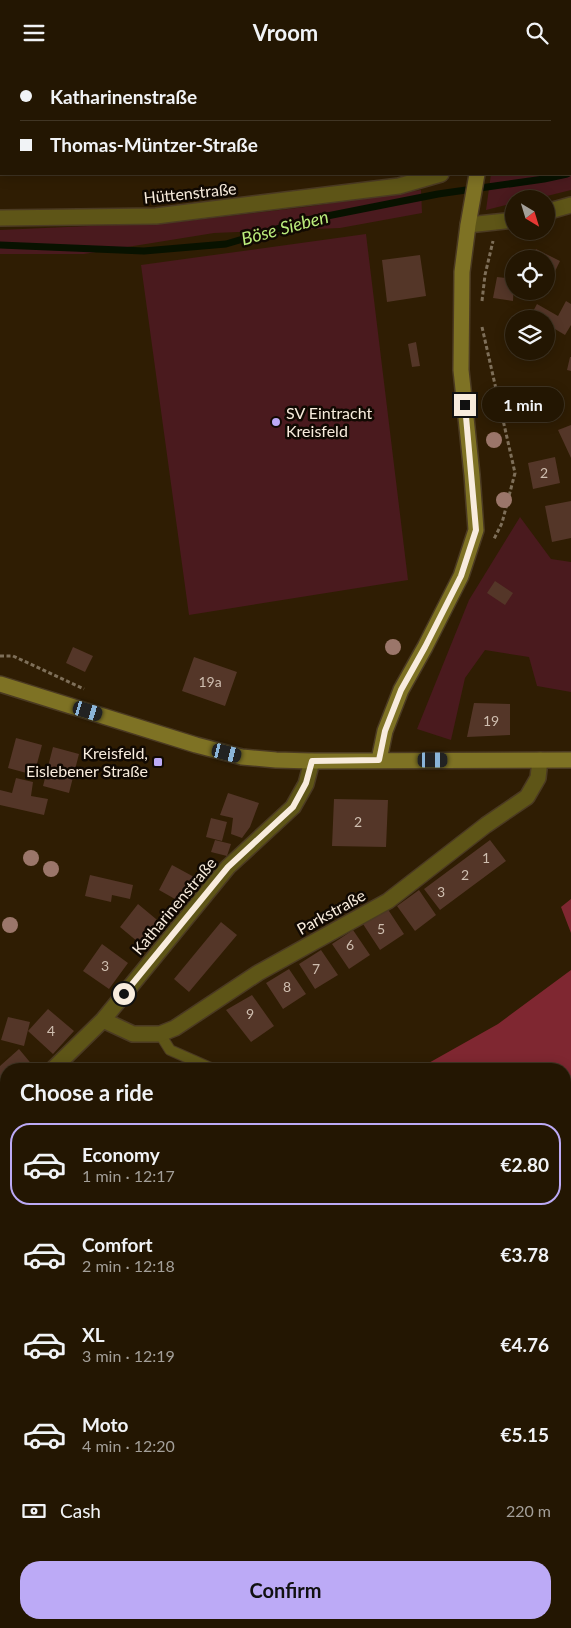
<!DOCTYPE html>
<html lang="en">
<head>
<meta charset="utf-8">
<style>
  :root { --surface:#231602; --page:#2f2311; --text:#f1f3f6; --muted:#a39f99; --line:#403524; --accent:#bcaaf6 }
  body { margin:0; font-family:Lato,sans-serif; background:var(--page); color:var(--text); height:100vh; display:flex; flex-direction:column; font-size:19px; white-space:nowrap }
  * { box-sizing:border-box; margin:0 }
  p { font-size:16px; color:var(--muted) }
  .icon { flex:none; width:28px; height:28px; fill:none; stroke:currentColor; stroke-width:2; stroke-linecap:round; stroke-linejoin:round }
  .map { position:relative; flex:1; overflow:hidden }
  .sheet { position:absolute; left:0px; top:998px; width:571px; height:566px; display:flex; flex-direction:column; background:var(--surface); border-radius:20px 20px 0 0; box-shadow:0 2px 12px #0003,0 0 0 1px var(--line) }
  .sheet>* { flex:none }
  .hud { position:absolute; left:0px; top:0px; width:571px; height:110px; box-shadow:0 2px 12px #0003,0 0 0 1px var(--line); display:grid; align-content:center; height:110px; padding:0 20px; background:var(--surface) }
  .needle { width:32px; rotate:142deg }
  .fabs { position:absolute; left:505px; top:125px; display:grid; gap:10px }
  .fabs a { display:grid; place-items:center; width:50px; height:50px; border-radius:50%; background:var(--surface); box-shadow:0 2px 12px #0003,0 0 0 1px var(--line); font-size:25px }
  .end { position:absolute; width:22px; height:22px; margin:-11px; border:6px solid #f8ecdd; background:#111; box-shadow:0 0 0 2px #111 }
  .from { border-radius:50% }
  .bubble { position:absolute; height:35px; border-radius:18px; background:var(--surface); box-shadow:0 2px 12px #0003,0 0 0 1px var(--line); font-size:16px; font-weight:700; line-height:35px; text-align:center }
  .car { position:absolute; width:15px; height:30px; margin:-15px -8px; border-radius:6px; box-shadow:0 0 4px 1px #0007; background:linear-gradient(#222 24%,#8ab4d8 0 40%,#222 0 76%,#8ab4d8 0 86%,#222 0) }
  .hud b { display:flex; align-items:center; gap:18px; height:48px; font-size:19px }
  .hud b+b { border-top:1px solid var(--line) }
  .hud i { width:12px; height:12px; background:var(--text) }
  ul { padding:0; list-style:none }
  li { display:flex; align-items:center; gap:15px; height:82px; margin:0 10px 8px; padding:0 10px; border:2px solid transparent; border-radius:20px }
  li div { flex:1 }
  li b { display:block; font-size:19px }
  li em { font-style:normal; font-weight:700 }
  li.selected { border-color:var(--accent) }
  li>.icon { width:45px; height:45px; stroke-width:1.5 }
  h2 { padding:0 20px; font-size:22px; line-height:60px }
  .pay { display:flex; align-items:center; gap:12px; height:55px; padding:0 20px; font-size:19px }
  .pay p { margin-inline-start:auto }
  .primary-button { display:flex; gap:10px; margin-top:auto; padding:10px 20px }
  .primary-button a { flex:1; height:58px; border-radius:20px; background:var(--accent); color:#111; font-size:20px; font-weight:700; line-height:58px; text-align:center }
  header { display:flex; justify-content:space-between; align-items:center; height:65px; padding:0 20px; background:var(--surface); font-size:22px; font-weight:700 }
  .map>svg:first-child { display:block }
  .green { fill:#4a1a1e }
  .forest { fill:#7f2731 }
  .lines { fill:none; stroke-linecap:round; stroke-linejoin:round }
  .stream { stroke:#081200; stroke-width:7 }
  .building { fill:#543628 }
  .lane-casing { stroke:#4b3a22; stroke-width:12 }
  .street-casing { stroke:#4b3a22; stroke-width:18 }
  .secondary-casing { stroke:#4b3a22; stroke-width:18 }
  .path { stroke:#7e6f59; stroke-width:3; stroke-dasharray:4 2.5; stroke-linecap:butt }
  .lane { stroke:#5e5517; stroke-width:10 }
  .street { stroke:#5e5517; stroke-width:15 }
  .secondary { stroke:#7e7224; stroke-width:15 }
  .tree { fill:#9b766a }
  .route { stroke:#f8ecdd; stroke-width:6 }
  .poi-dot { fill:#bcaaf6; stroke:#110902; stroke-width:2 }
  .labels { text-anchor:middle; stroke-width:5; stroke-linejoin:round; paint-order:stroke }
  .number-label { font-size:14px; fill:#cfbeb0 }
  .street-label { font-size:16px; fill:#f8ecdd; stroke:#110902 }
  .poi-label { font-size:16px; fill:#f8ecdd; stroke:#110902; text-anchor:start }
  .water-label { font-size:18px; font-style:italic; fill:#bbed7c; stroke:#110902 }
</style>
</head>
<body>
<header><svg class="icon" aria-label="menu" viewBox="0 0 24 24"><path d="M4 6h16M4 12h16M4 18h16"/></svg>Vroom<svg class="icon" aria-label="search" viewBox="0 0 24 24"><circle cx="10" cy="10" r="6"/><path d="M15 15l6 6"/></svg></header>
<div class="map">
<svg width="571" height="1563" viewBox="0 0 571 1563">
  <rect width="100%" height="100%" fill="#2f1d03"/>
  <path class="green" d="M571,18V125L535,134H514V138L486,145L491,109H570Z
    M421,125L422,148L340,163L214,168L84,189H0V165L178,157L305,142Z
    M366,169L408,515L189,550L141,200Z
    M520,452L551,494L571,497V627L537,621L529,592L485,585L465,613L451,675L417,664L469,535Z"/>
  <path class="forest" d="M571,834V868L561,842Z
    M571,905V1563H0V1126L6,1122V1558H565V1004H418L498,959Z"/>
  <g class="lines">
    <path class="stream" d="M0,180L144,186L226,179L307,155L438,129L544,114L567,109"/>
  </g>
  <path class="building" d="M536,184L560,196L546,225V194H531Z
    M420,190L426,231L387,237L382,195Z
    M497,212L514,214L513,236L493,233Z
    M566,236L571,239V260L565,270L555,264L553,269L546,265V254H529L537,239L558,251Z
    M416,277L420,301L412,302L408,279Z
    M570,292H571V306L567,305Z
    M571,360V393L558,365Z
    M555,392L560,418L533,424L528,398Z
    M571,436V473L552,477L545,441Z
    M495,516L513,528L505,540L487,528Z
    M73,582L93,591L85,607L66,598Z
    M194,592L237,607L225,641L182,626Z
    M474,638L510,639V670L467,672Z
    M16,673L42,680L34,710L8,703Z
    M53,682L79,689L69,728L43,721Z
    M16,713L33,717L31,731L48,734L44,750L0,740V725L12,728Z
    M228,728L259,738L250,762L242,773L231,769L233,753L220,750Z
    M334,734L388,735L386,782L332,781Z
    M211,753L227,757L222,776L206,772Z
    M215,775L231,779L227,791L211,787Z
    M490,775L506,796L440,845L424,824Z
    M172,800L196,813L182,838L159,825Z
    M90,810L133,820L130,834L112,830L111,837L85,831Z
    M419,825L436,850L415,866L397,841Z
    M138,839L162,859L144,882L120,862Z
    M387,843L404,869L380,885L363,859Z
    M221,857L237,870L189,927L174,914Z
    M353,865L370,890L349,904L332,879Z
    M102,879L128,898L109,924L83,906Z
    M321,885L338,910L315,924L299,899Z
    M289,904L306,929L283,944L266,918Z
    M252,930L274,961L251,977L226,945Z
    M48,944L74,966L53,989L28,966Z
    M8,952L30,957L24,981L1,975Z
    M19,984L34,1002L33,1004H6V1026L0,1018V1001Z"/>
  <g class="lines">
    <g class="lane-casing">
      <path id="lane" d="M160,969L170,985L213,1004"/>
    </g>
    <g class="street-casing">
      <path id="street" d="M546,147L571,140
        M0,153L156,151L399,121L441,109
        M468,160L514,155
        M103,955L133,969H160L175,963L258,908L388,836L486,760L527,732L538,713L540,695
        M53,1004L103,955L228,802L293,742L306,719L312,696
        M0,1049L6,1044"/>
    </g>
    <g class="secondary-casing">
      <path id="secondary" d="M561,1L563,0
        M0,619L196,680L242,692L276,695L312,696L571,695
        M379,695L385,666L401,625L425,582L461,511L476,465L472,410L461,305L462,207L468,160L477,109"/>
    </g>
    <path class="path" d="M482,236L485,210L493,176
      M482,262L515,408L502,458L494,474
      M0,591H13L84,624
      M565,1190L567,1206L571,1211
      M0,1493L6,1490
      M565,1536L571,1533
      M199,1558L203,1563
      M421,1558L456,1563
      M260,1563L270,1558
      M517,1563L527,1558"/>
    <use href="#lane" class="lane"/>
    <use href="#street" class="street"/>
    <use href="#secondary" class="secondary"/>
  </g>
  <g class="tree">
    <circle cx="494" cy="375" r="8"/>
    <circle cx="504" cy="435" r="8"/>
    <circle cx="393" cy="582" r="8"/>
    <circle cx="31" cy="793" r="8"/>
    <circle cx="51" cy="804" r="8"/>
    <circle cx="10" cy="860" r="8"/>
  </g>
  <g class="lines">
    <path class="route" d="M124,929L228,802L293,742L306,718L312,696L379,695L385,666L401,625L425,582L461,511L476,465L465,340"/>
  </g>
  <g class="poi-dot">
    <circle cx="276" cy="357" r="5"/>
    <rect x="153" y="692" width="10" height="10" rx="2.5"/>
  </g>
  <g class="labels">
    <g class="number-label">
      <text x="544" y="413">2</text>
      <text x="210" y="622">19a</text>
      <text x="491" y="661">19</text>
      <text x="358" y="762">2</text>
      <text x="486" y="798">1</text>
      <text x="465" y="815">2</text>
      <text x="441" y="832">3</text>
      <text x="381" y="869">5</text>
      <text x="350" y="885">6</text>
      <text x="105" y="906">3</text>
      <text x="316" y="909">7</text>
      <text x="287" y="927">8</text>
      <text x="250" y="954">9</text>
      <text x="51" y="971">4</text>
    </g>
    <g class="street-label">
      <text transform="translate(190 128) rotate(-6)" y="6">Hüttenstraße</text>
      <text transform="translate(174 841) rotate(-50)" y="6">Katharinenstraße</text>
      <text transform="translate(331 847) rotate(-29)" y="6">Parkstraße</text>
    </g>
    <g class="poi-label">
      <text x="286" y="354">SV Eintracht<tspan x="286" dy="18">Kreisfeld</tspan></text>
      <text x="148" y="694" text-anchor="end">Kreisfeld,<tspan x="148" dy="18">Eislebener Straße</tspan></text>
    </g>
    <g class="water-label">
      <text transform="translate(285 163) rotate(-15)" y="6">Böse Sieben</text>
    </g>
  </g>
</svg>
<div class="fabs">
<a><svg class="needle" viewBox="-14 -14 28 28"><path d="M0-13l5 13h-10z" fill="#e53935"/><path d="M0 13l5-13h-10z" fill="#a39f99"/></svg></a>
<a><svg class="icon" aria-label="locate" viewBox="0 0 24 24"><circle cx="12" cy="12" r="6"/><path d="M12 2v4M12 18v4M2 12h4M18 12h4"/></svg></a>
<a><svg class="icon" aria-label="layers" viewBox="0 0 24 24"><path d="M12 4l9 5-9 5-9-5zM3 14l9 5 9-5"/></svg></a>
</div>
<i class="end from" style="left:124px;top:929px"></i>
<i class="end" style="left:465px;top:340px"></i>
<div class="bubble" style="left:482px;top:322px;width:82px">1 min</div>
<i class="car" style="left:88px;top:646px;rotate:107deg"></i>
<i class="car" style="left:227px;top:688px;rotate:104deg"></i>
<i class="car" style="left:433px;top:695px;rotate:90deg"></i>
<div class="hud">
<b><i class="from"></i>Katharinenstraße</b>
<b><i></i>Thomas-Müntzer-Straße</b>
</div>
<section class="sheet">
<h2>Choose a ride</h2>
<ul>
<li class="selected"><svg class="icon" aria-label="car" viewBox="0 0 24 24"><path d="M5 17H2v-5l4-1 3-4h7l3 4 3 1v5h-3M9 17h6M6 11h13"/><circle cx="7" cy="17" r="2"/><circle cx="17" cy="17" r="2"/></svg><div><b>Economy</b><p>1 min · 12:17</p></div><em>€2.80</em></li>
<li><svg class="icon" aria-label="car" viewBox="0 0 24 24"><path d="M5 17H2v-5l4-1 3-4h7l3 4 3 1v5h-3M9 17h6M6 11h13"/><circle cx="7" cy="17" r="2"/><circle cx="17" cy="17" r="2"/></svg><div><b>Comfort</b><p>2 min · 12:18</p></div><em>€3.78</em></li>
<li><svg class="icon" aria-label="car" viewBox="0 0 24 24"><path d="M5 17H2v-5l4-1 3-4h7l3 4 3 1v5h-3M9 17h6M6 11h13"/><circle cx="7" cy="17" r="2"/><circle cx="17" cy="17" r="2"/></svg><div><b>XL</b><p>3 min · 12:19</p></div><em>€4.76</em></li>
<li><svg class="icon" aria-label="car" viewBox="0 0 24 24"><path d="M5 17H2v-5l4-1 3-4h7l3 4 3 1v5h-3M9 17h6M6 11h13"/><circle cx="7" cy="17" r="2"/><circle cx="17" cy="17" r="2"/></svg><div><b>Moto</b><p>4 min · 12:20</p></div><em>€5.15</em></li>
</ul>
<div class="pay"><svg class="icon" aria-label="cash" viewBox="0 0 24 24"><path d="M3 7h18v10H3z"/><circle cx="12" cy="12" r="2"/></svg>Cash<p>220 m</p></div>
<div class="primary-button"><a>Confirm</a></div>
</section>
</div>
</body>
</html>
